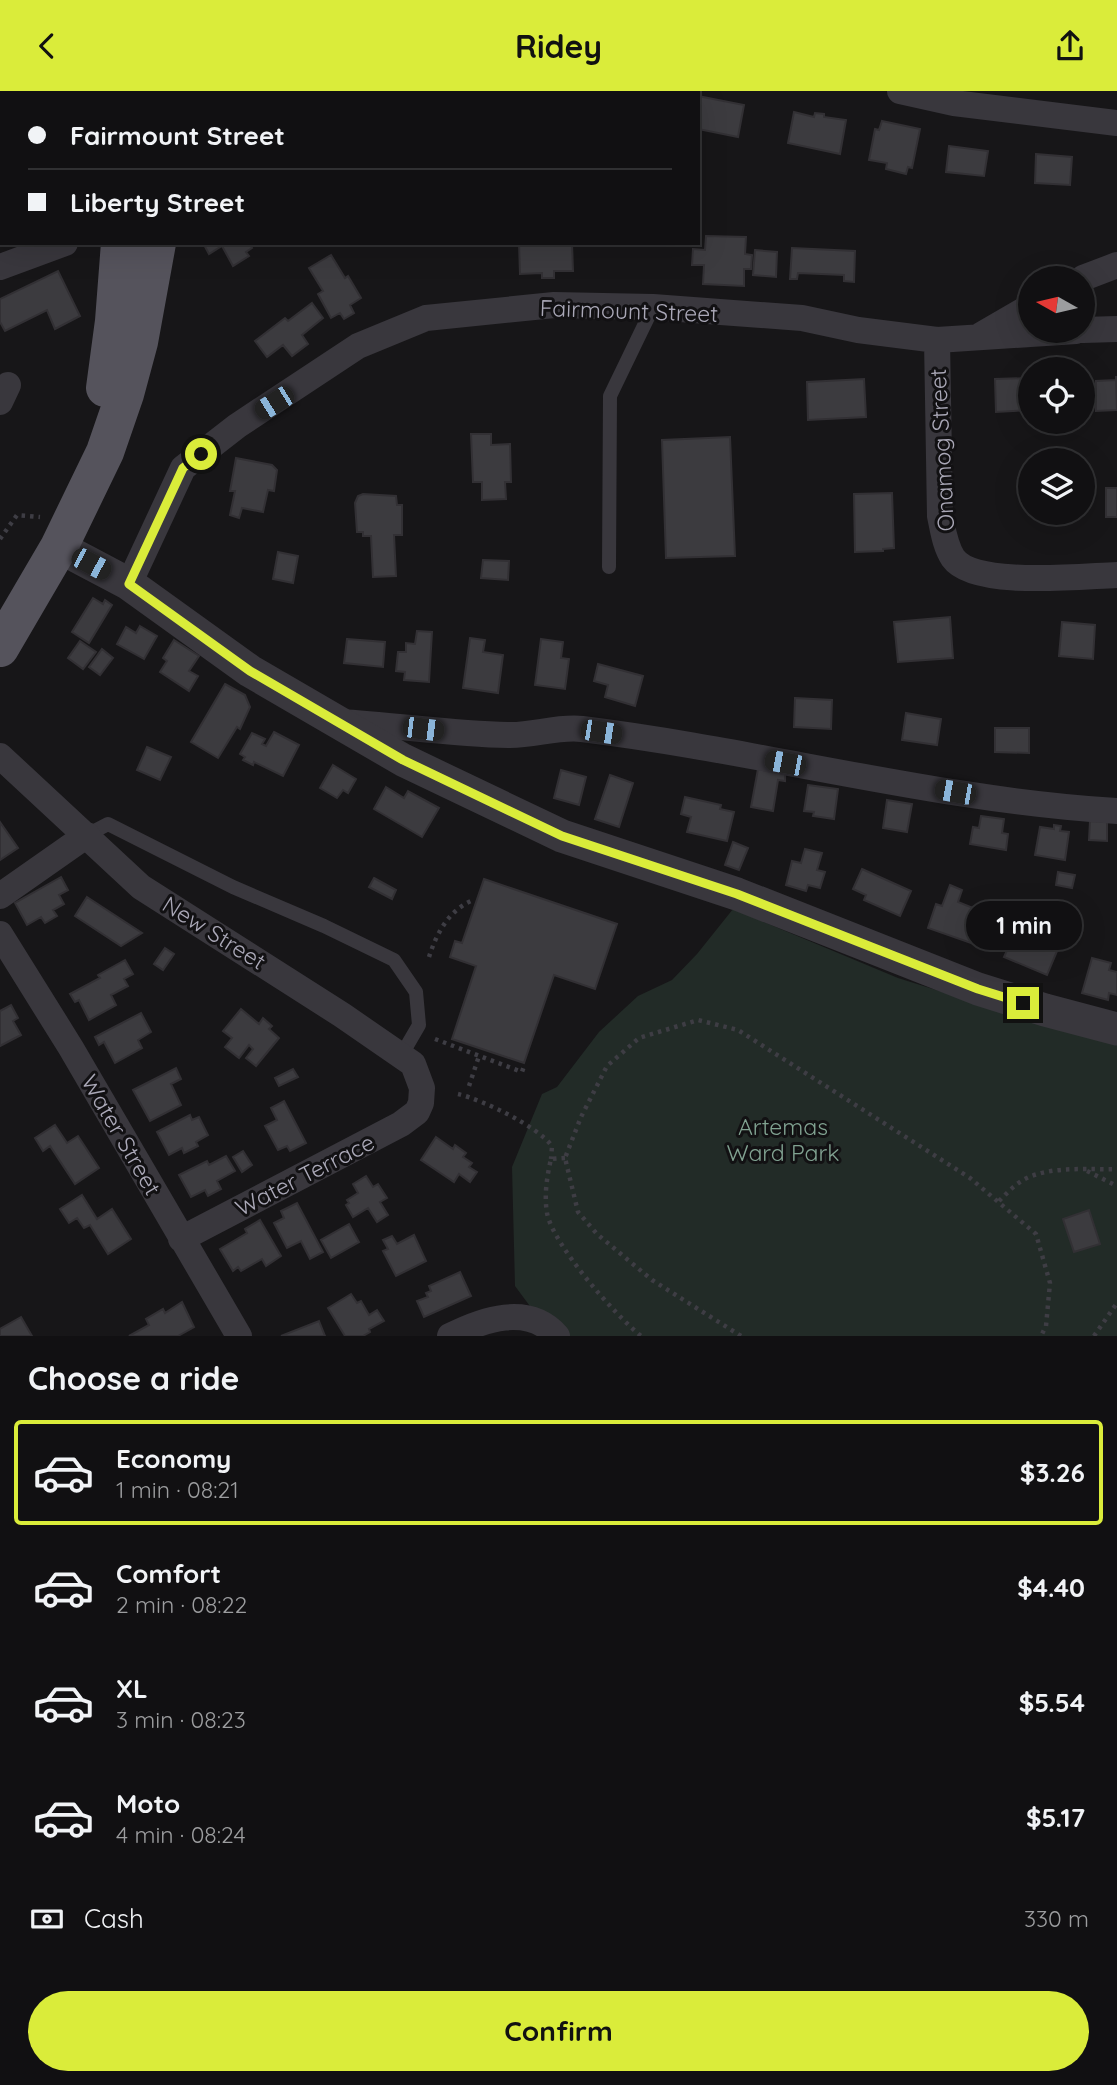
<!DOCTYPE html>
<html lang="en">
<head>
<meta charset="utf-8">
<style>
  :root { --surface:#111012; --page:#1a191b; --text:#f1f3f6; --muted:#9c9d9f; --line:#303032; --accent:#daec3a }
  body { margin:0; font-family:Quicksand,sans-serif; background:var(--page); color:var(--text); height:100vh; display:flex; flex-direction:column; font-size:26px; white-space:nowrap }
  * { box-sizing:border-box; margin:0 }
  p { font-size:23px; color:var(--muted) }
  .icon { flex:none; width:38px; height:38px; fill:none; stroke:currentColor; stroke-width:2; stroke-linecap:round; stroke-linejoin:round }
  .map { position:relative; height:1245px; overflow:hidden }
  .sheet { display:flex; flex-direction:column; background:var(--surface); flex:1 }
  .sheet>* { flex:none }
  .guide { position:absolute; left:0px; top:0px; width:700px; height:154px; box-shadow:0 7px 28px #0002,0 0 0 2px var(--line); display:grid; align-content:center; height:154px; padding:0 28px; background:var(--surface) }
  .needle { width:46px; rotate:278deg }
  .controls { position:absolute; left:1018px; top:175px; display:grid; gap:14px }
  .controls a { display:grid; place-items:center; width:77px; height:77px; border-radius:50%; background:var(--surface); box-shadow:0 7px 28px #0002,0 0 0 2px var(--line); font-size:35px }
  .end { position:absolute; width:32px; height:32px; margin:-16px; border:9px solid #daec3a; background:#111; box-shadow:0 0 0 4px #111 }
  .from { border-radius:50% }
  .bubble { position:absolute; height:49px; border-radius:24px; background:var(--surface); box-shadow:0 7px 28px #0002,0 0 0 2px var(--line); font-size:23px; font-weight:700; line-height:49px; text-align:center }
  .car { position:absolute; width:21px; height:42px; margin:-21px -10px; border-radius:9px; box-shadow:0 0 5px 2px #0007; background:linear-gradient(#222 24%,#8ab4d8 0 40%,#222 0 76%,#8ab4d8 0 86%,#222 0) }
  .guide b { display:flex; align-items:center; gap:24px; height:66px; font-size:26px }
  .guide b+b { border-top:2px solid var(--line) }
  .guide i { width:18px; height:18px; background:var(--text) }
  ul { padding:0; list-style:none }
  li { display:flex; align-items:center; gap:21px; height:105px; margin:0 14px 10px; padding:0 14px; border:4px solid transparent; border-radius:7px }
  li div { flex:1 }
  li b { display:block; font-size:26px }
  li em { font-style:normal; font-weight:700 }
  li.selected { border-color:var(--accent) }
  li>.icon { width:63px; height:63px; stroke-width:1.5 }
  h2 { padding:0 28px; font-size:32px; line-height:84px }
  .pay { display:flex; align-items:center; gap:18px; height:77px; padding:0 28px; font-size:26px }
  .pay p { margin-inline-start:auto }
  .button { display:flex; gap:14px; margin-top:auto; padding:14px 28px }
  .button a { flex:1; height:80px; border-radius:42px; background:var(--accent); color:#111; font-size:28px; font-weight:700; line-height:80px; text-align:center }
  header { display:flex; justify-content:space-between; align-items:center; height:91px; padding:0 28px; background:var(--accent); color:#111; font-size:32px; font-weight:700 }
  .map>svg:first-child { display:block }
  .green { fill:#222b27 }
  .building { fill:#3c3b3f; stroke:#323034; stroke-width:2 }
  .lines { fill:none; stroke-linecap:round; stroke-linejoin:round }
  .path { stroke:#3e3d44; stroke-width:4.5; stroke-dasharray:3.5 5; stroke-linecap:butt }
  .service { stroke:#39373d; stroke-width:14 }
  .minor { stroke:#39373d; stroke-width:26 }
  .tertiary { stroke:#39373d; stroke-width:33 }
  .primary { stroke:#55535c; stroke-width:38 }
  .route { stroke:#daec3a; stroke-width:9 }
  .labels { text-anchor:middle; stroke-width:6; stroke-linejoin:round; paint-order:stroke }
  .street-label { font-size:23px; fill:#aaa8b7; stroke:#121113 }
  .park-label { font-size:23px; fill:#80a291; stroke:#121113 }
</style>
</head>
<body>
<header><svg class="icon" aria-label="back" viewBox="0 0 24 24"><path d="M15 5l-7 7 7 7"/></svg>Ridey<svg class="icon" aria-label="share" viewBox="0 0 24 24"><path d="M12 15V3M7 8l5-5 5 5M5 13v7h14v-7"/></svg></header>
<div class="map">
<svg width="1117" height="1245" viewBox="0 0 1117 1245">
  <rect width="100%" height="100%" fill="#171618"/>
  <path class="green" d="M733,818L898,887L1028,928L1117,953V1245H552L515,1195L512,1076L542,1003L557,996L599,941L638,905L672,889L697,863Z"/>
  <path class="building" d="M0,0H78L2,2V107Z
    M499,0H542L543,2H499Z
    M610,0H661L609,2Z
    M698,5L744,14L738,46L698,38Z
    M794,21L814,26L815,22L824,23V26L846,29L840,63L788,52Z
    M882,30L920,38L912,77L908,76L906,83L886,78L887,72L869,69L875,38L879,39Z
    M949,55L988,60L984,85L946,81Z
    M1036,63L1072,66L1070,94L1035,92Z
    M706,145L746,146L745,163L752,164L751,178H744V195L703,193L704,174H692L693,158L705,159Z
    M203,152H249L252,157L246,161L249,165L233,175L222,155L209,163Z
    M519,152H572L573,180H554V187H542V182L520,183Z
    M792,157L855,160L854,191L844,190V184L798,182L797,188H790Z
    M755,159L777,161L776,186L753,184Z
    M331,164L345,187L348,185L361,207L350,214L354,222L344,228L340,222L331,227L318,203L323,200L309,177Z
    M58,180L80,225L55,238L47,219L5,240L0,231V208Z
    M312,212L323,227L302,244L308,253L292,265L283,254L267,266L255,250L285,227L288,230Z
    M1116,285L1117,319L1096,320V290L1116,289Z
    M1031,287V319L996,321L995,288Z
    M864,288L866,326L808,329L807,291Z
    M471,343H491V354L510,353L511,391H505L506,408L482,409V391H473Z
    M730,346L735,465L666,467L662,349Z
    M236,367L272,374L277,379L274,400L268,399L263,421L242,417L239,427L230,424L235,400H230Z
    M1106,397H1117V426H1106Z
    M892,402L894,457L883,458V460L855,461L854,403Z
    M363,403L396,405L397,414H402V444H394L396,485L373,486L371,445H363V441H357L355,412L358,405Z
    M278,461L298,465L293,492L273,488Z
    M483,469L509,470L508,489L481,487Z
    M93,507L103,513L105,509L112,514L89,552L72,541Z
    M950,526L953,567L898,571L894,531Z
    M1062,531L1095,534L1093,568L1059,565Z
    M140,535L157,545L144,568L117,553L126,536L136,542Z
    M417,540L432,541L429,591L404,589L405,581L396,580L398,561H406V552L415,553Z
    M470,547L485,549L483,561L503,564L498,602L463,597Z
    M347,548L385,551L383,576L344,572Z
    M541,548L563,551L561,567L569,568L565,598L535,594Z
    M174,549L199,565L189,580L198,585L189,600L160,581L167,570L163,567Z
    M80,550L96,561L83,578L68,567Z
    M102,558L113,567L100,584L89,576Z
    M598,573L643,585L635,615L605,606L608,594L594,590Z
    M225,593L245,604L250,616L240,638L237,636L218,667L191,651Z
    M795,607L832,609L831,638L794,636Z
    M906,622L941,628L937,654L902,649Z
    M995,637H1029V662L995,661Z
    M274,641L299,654L283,685L254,671L253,674L243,669L245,666L240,663L252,642L265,648L262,653L266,655Z
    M147,656L171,666L160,689L137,679Z
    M333,674L356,688L348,702L343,699L337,707L320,697Z
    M758,678L785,683V690L778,689L773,720L751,716Z
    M561,679L586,686L579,714L554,707Z
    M610,684L633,692L619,736L595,728Z
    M808,694L838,698L834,728L813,725L814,721L804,720Z
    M386,696L404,707L408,700L439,717L422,746L374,718Z
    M685,706L721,714L720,718L734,721L727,750L687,741L691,726L681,723Z
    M887,709L912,713L907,741L883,737Z
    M981,725L1004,728L1002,742L1008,743L1006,759L970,753L973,736L979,737Z
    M1090,730L1107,731V750L1089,749Z
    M0,731L18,757L0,769Z
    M1054,734L1061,735L1060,740L1069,741L1065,769L1035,764L1040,736L1054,738Z
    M733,751L748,757L739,779L725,774Z
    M805,758L822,762L817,779L825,781L820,797L808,794L806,800L786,794L792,770L801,772Z
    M862,778L911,800L900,825L864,809L866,804L853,798Z
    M1058,781L1075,784L1072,797L1056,794Z
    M61,786L68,799L59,804L64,813L53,819L57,825L45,832L41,826L27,834L15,812Z
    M374,787L396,799L392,808L369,796Z
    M484,788L617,833L595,898L554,884L524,972L452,948L476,875L450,866L455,850L462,852Z
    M950,794L962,799L958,811L983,821L971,852L928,837L936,813L942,815Z
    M87,806L142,842L121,855L75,825Z
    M1018,835L1060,853L1047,884L1004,866Z
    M165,857L174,863L163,879L154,873Z
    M1092,867L1111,872L1109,879L1117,881V904L1109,902L1108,909L1082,902Z
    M125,869L133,883L124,888L128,895L111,904L116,914L89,929L79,909L75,911L70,903L100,887L98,884Z
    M11,914L18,927L13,930L21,944L0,955V920Z
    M241,918L259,933L263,927L272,935L269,938L279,947L256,975L246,967L253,958L249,954L239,967L225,956L232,947L223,940Z
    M141,922L151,941L138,949L142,957L115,972L104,951L99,954L95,946Z
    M176,977L181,988L171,993L181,1014L150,1030L133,999Z
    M293,978L298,986L279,995L275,987Z
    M284,1010L306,1052L290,1060L287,1055L278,1059L265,1035L277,1029L271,1017Z
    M190,1024L192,1029L199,1026L208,1044L196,1051L198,1055L184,1062L182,1057L169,1064L157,1041Z
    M55,1034L67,1052L78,1045L99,1077L75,1093L50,1055L43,1060L35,1047Z
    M436,1046L453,1058L455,1054L466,1062L463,1066L472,1072L469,1076L477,1081L470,1091L459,1083L454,1091L421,1069Z
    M243,1060L252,1074L242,1081L233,1066Z
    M226,1065L235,1080L217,1090L221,1098L208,1105L205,1099L191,1106L179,1084L207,1070L209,1074Z
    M366,1085L373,1096L378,1093L387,1107L380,1111L388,1124L377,1131L368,1117L353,1126L346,1114L349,1112L347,1109L358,1102L353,1093Z
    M82,1104L97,1128L112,1118L131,1148L108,1163L90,1134L84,1137L77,1127L69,1132L60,1118Z
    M297,1112L323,1161L310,1168L301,1150L287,1157L274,1132L284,1127L281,1120Z
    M1089,1119L1100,1153L1074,1161L1063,1128Z
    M260,1129L281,1165L266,1175L262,1168L241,1180L238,1176L233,1180L220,1158L247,1142L245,1138Z
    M349,1133L359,1151L331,1167L321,1149Z
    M414,1144L426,1170L396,1185L383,1160L388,1158L383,1149L392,1145L397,1153Z
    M460,1181L471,1205L424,1226L417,1210L428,1206L426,1202L431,1200L429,1195Z
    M351,1203L357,1212L361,1210L369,1224L377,1219L384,1230L369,1238L370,1241L363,1245H345L328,1217Z
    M182,1211L194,1236L178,1245H129L149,1234L146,1228L163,1218L165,1222Z
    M21,1226L32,1245H0V1238Z
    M319,1230L325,1245H281Z"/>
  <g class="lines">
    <path class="path" d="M0,448L17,424L40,426
      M429,866C436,844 448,820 471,810
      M435,948L522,981L524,975
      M469,995L479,965
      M458,1003C483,1009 537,1035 552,1055L551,1068
      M565,1067L551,1068C547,1085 544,1104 547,1122C553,1154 615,1224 641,1245
      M1087,1080L1117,1095
      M999,1110C1008,1101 1017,1091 1029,1086C1055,1075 1089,1079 1117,1078
      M741,1245L652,1189L597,1143L578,1121L565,1067L581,1026L607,975L639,947L698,929L738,939L970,1087L1036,1143L1050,1192L1046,1235L1041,1245
      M1094,1245L1117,1212"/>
    <path class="service" d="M609,476L610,305L653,216
      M87,744L108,733L233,796L324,835L394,869L416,901L419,934L401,965"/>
    <path class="minor" d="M900,0L954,12L1117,32
      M358,2L362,0
      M0,176L65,152
      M1083,187L1117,174
      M1083,239L1117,238
      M981,244L1031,215
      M937,249L940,425C943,439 945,455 953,467C974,497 1082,485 1117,484
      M0,311L8,294
      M129,493L183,377L237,335L358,255L426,227L554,214L653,216L802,227L858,239L937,249L1076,240
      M339,631C395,634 451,643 508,644C532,645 558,635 582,638C761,660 936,709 1117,720
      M0,665L141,796L342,924L413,973L422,997L421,1012L417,1021L401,1033L181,1148
      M0,805L87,744
      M0,843L71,957L239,1245
      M450,1245C482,1229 528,1212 557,1245"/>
    <path class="tertiary" d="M59,456L129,493L250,580L403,669L562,745L737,803L978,898L1045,919L1117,938"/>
    <path class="primary" d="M129,2V0
      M172,2V0
      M105,297L114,230L120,152
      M0,557L59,456L105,361L125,303L139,251L157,152"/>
  </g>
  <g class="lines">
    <path class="route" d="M201,363L183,377L129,493L250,580L403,669L562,745L737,803L978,898L1023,912"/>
  </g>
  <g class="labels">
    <g class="street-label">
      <text transform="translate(629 220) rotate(2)" y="8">Fairmount Street</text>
      <text transform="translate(942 359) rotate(-93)" y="8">Onamog Street</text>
      <text transform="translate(214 842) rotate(32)" y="8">New Street</text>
      <text transform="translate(121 1044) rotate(60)" y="8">Water Street</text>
      <text transform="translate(305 1084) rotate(-27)" y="8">Water Terrace</text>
    </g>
    <g class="park-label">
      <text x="783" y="1044">Artemas<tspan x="783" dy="26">Ward Park</tspan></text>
    </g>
  </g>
</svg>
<div class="controls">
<a><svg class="needle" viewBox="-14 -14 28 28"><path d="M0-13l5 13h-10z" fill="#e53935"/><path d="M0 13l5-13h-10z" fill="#9c9d9f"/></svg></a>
<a><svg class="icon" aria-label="locate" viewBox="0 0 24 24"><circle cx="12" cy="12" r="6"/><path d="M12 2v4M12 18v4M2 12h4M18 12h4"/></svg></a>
<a><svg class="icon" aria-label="layers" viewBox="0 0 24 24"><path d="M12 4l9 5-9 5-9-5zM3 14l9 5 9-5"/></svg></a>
</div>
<i class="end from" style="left:201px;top:363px"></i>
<i class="end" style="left:1023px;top:912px"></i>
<div class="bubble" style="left:966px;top:810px;width:116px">1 min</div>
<i class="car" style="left:274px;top:312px;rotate:238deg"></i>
<i class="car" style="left:91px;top:473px;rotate:118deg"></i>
<i class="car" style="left:423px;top:638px;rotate:97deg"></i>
<i class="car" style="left:601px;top:641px;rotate:99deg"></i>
<i class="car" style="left:785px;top:672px;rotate:281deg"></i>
<i class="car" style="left:955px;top:701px;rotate:280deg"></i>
<div class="guide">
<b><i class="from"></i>Fairmount Street</b>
<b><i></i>Liberty Street</b>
</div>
</div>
<section class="sheet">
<h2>Choose a ride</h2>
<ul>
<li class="selected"><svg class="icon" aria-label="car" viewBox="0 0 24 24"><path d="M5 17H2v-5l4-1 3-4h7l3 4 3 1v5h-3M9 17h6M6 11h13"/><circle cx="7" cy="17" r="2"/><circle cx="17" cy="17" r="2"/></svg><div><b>Economy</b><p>1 min · 08:21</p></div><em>$3.26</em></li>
<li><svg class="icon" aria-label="car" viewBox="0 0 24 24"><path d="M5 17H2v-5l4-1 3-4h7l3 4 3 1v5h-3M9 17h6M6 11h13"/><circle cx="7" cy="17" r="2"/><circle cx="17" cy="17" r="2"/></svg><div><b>Comfort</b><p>2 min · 08:22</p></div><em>$4.40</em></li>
<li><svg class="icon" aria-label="car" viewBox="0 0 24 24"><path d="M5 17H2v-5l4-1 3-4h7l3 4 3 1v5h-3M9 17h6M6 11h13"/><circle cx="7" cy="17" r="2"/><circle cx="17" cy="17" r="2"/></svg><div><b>XL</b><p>3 min · 08:23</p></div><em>$5.54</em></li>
<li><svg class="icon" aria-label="car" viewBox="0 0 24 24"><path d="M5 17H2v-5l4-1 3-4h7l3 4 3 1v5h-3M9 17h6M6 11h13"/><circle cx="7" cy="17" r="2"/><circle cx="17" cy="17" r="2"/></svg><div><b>Moto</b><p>4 min · 08:24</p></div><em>$5.17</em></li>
</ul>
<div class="pay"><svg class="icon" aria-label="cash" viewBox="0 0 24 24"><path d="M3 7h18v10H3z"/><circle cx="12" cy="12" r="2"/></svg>Cash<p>330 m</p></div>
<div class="button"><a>Confirm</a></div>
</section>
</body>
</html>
